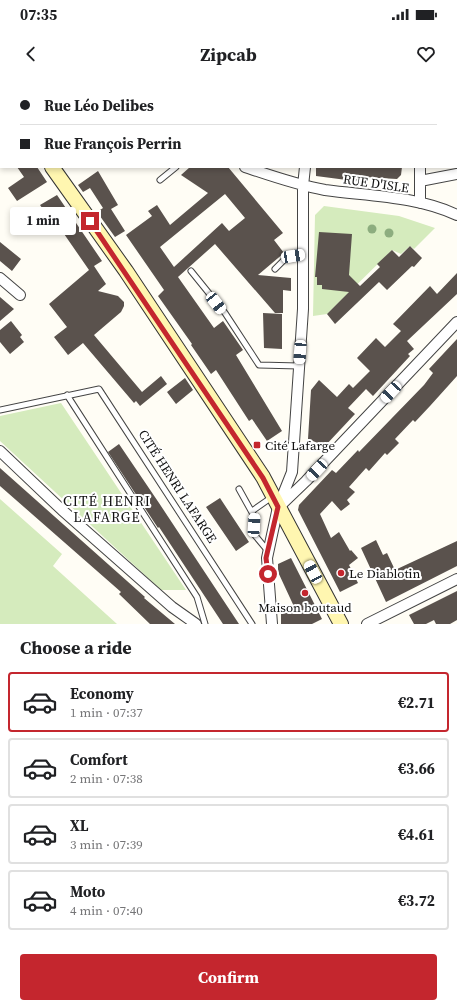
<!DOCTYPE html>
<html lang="en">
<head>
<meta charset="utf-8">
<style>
  :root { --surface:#fff; --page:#f2f2f2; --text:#202124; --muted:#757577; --line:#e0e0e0; --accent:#c4262e }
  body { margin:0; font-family:"Source Serif 4",serif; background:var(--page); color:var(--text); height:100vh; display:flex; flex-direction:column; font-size:15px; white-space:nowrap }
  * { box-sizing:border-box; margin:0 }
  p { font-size:13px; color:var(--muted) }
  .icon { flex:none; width:22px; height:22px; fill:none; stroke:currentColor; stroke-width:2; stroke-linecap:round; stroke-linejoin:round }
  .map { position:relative; height:544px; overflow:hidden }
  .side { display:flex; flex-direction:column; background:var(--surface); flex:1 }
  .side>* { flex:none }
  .guide { position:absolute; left:0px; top:0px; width:457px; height:88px; box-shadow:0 2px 6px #0003; display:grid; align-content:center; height:88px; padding:0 20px; background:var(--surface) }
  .end { position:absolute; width:18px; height:18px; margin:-9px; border:5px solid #c4262e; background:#fff; box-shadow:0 0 0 2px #fff }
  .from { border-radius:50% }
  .bubble { position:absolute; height:28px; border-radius:4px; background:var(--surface); box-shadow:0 2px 6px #0003; font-size:13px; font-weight:700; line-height:28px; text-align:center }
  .car { position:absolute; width:12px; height:24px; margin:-12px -6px; border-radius:5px; box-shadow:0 0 3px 1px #0007; background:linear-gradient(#fff 24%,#345 0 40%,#fff 0 76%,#345 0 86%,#fff 0) }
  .guide b { display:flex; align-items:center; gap:14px; height:38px; font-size:15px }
  .guide b+b { border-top:1px solid var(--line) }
  .guide i { width:10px; height:10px; background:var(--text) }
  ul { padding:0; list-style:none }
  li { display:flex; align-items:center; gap:12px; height:60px; margin:0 8px 6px; padding:0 12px; border:2px solid var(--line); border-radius:4px }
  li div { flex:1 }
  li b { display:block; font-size:15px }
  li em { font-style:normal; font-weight:700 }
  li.current { border-color:var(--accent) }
  li>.icon { width:36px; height:36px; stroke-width:1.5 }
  h2 { padding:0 20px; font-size:18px; line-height:48px }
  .primary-button { display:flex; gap:8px; margin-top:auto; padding:8px 20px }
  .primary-button a { flex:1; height:46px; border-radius:4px; background:var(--accent); color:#fff; font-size:16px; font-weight:700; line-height:46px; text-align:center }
  .status { display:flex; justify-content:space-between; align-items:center; height:28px; padding:0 20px; background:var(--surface); direction:ltr }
  .status svg { height:11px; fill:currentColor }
  header { display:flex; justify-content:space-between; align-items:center; height:52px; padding:0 20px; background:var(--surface); font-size:18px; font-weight:700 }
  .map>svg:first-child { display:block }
  .green { fill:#d5ebbd }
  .building { fill:#5a524d; fill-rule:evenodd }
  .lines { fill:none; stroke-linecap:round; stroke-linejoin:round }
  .service-casing { stroke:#444; stroke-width:7 }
  .minor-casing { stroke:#444; stroke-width:12 }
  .secondary-casing { stroke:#333; stroke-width:16 }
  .service { stroke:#fff; stroke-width:5 }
  .minor { stroke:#fff; stroke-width:10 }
  .secondary { stroke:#fff6b0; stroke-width:14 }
  .tree { fill:#8dad7f }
  .route { stroke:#c4262e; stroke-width:5 }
  .poi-dot { fill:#c4262e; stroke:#fff; stroke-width:1.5 }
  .labels { text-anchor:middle; stroke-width:4; stroke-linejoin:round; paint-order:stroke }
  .street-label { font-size:13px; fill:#111; stroke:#fff }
  .poi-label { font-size:13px; fill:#111; stroke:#fff; text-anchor:start }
  .neighbourhood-label { font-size:14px; letter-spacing:1px; fill:#111; stroke:#fff }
</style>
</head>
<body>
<div class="status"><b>07:35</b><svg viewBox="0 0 49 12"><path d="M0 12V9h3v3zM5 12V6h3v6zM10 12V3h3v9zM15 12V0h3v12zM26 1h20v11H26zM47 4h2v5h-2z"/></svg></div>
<header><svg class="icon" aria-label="back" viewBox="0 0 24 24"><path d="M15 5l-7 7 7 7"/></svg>Zipcab<svg class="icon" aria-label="heart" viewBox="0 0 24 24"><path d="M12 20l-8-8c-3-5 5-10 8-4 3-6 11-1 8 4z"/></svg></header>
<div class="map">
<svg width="457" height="544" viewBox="0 0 457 544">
  <rect width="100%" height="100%" fill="#fffdf5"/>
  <path class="green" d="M324,126L399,136L435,148L414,169L410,166L401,174L392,170L327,234L313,236L315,135Z
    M61,323L186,510H161L0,361V336Z
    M0,419L62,474L53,486L117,544H0Z"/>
  <path class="building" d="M17,87H37L47,102L17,121L8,108L24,97Z
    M190,87H228L283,153L274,160L284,173L258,195L291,198V211L283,210V233H275L215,164L178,197L214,248L223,241L243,270L236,275L282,351L267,361L252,339L249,341L216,290L211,294L191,265L192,264L158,216L164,210L126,155L152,136L148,131L157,125L170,145L208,113L181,95ZM225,114L245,138L229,151L222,143L174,187L160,167Z
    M316,87H402L401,95L397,99L362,97V102L316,96Z
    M98,91L118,125L111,129L125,151L115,157L97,132L103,128L90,108L83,112L78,105Z
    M57,115L102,181L94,186L106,204L98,211L118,216L124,222V226L121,232L94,255L142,312L161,296L167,304L140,326L136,321L134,323L83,263L68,275L54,257L67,247L49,224L89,190L62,151L60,152L55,146L40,125Z
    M319,152L352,154L349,195L360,206L380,187L377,184L392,170L399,177L410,166L422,178L414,187L412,186L387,210L379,202L335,244L327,234L349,212L322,209V205H317V197H315Z
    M0,162L21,179L12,191L0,181Z
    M457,193V214L407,261L414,269L408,274L410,276L373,316L366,309L348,328L355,334L325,366L308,359L311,310L319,300L337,317L349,304L353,308L370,291L357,278L376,258L385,267L401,251L393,244L430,206L437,214Z
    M0,217L14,229L0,241Z
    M263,233L282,234V269L264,268Z
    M11,241L22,255L20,257L24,262L10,274L0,262V250Z
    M457,259V296L430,326L415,342L413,340L395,359L399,363L387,375L385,373L369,391L366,388L349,407L355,412L347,420L350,424L341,431L332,421L320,434L331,458L339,452L350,471L351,470L358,478L349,485L358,503L340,512L298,430L299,425L332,390L336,393L358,370L359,372L424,305L433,293L429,289Z
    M185,298L193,310L176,324L167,312Z
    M119,364L159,423L239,544H223L159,447L158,448L108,372Z
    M0,388L145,517L144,518L175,544H150L119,514L121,512L0,406Z
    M220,418L249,462L236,471L206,427Z
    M376,460L383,475L387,473L395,490L457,461V486L386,522L361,468Z
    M291,478L322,539L312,544H281V533H297L278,492V484Z
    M457,511V540L450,544H436L434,540L426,544H414L409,535Z"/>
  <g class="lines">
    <g class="service-casing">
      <path id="service" d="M160,100L176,87
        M275,189L286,178L303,174
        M191,191L225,233L259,285L299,286
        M67,315L197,517L205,544
        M0,330L99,309L252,544
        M239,409L254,436L253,453L268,471
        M252,431L272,417"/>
    </g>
    <g class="minor-casing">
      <path id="minor" d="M100,0L102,1
        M305,0V1
        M419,0V1
        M159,1V0
        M0,34L1,33
        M245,87C272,96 297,105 325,110C369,116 417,116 457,135
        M420,101L457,94
        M420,123V87
        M0,198L20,215
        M0,371L62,430L172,527L196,544
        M281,425L306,401L457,242
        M272,544L267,478L278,427L292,392L303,229V106L305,87
        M367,544L457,499"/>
    </g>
    <g class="secondary-casing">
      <path id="secondary" d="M0,10L1,11
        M52,87L126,191L263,397L341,544"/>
    </g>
    <use href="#service" class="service"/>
    <use href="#minor" class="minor"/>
    <use href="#secondary" class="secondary"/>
  </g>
  <g class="tree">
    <circle cx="372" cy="149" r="4.5"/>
    <circle cx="389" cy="153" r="4.5"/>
  </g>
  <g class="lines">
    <path class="route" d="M90,141L263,398L278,427L266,478L268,494"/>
  </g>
  <g class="poi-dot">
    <rect x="253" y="361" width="8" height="8" rx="2"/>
    <circle cx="341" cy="493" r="4"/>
    <circle cx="305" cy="513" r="4"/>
  </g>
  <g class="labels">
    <g class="street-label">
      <text transform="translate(376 103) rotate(8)" y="5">RUE D'ISLE</text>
      <text transform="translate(178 406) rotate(57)" y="5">CITÉ HENRI LAFARGE</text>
    </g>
    <g class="poi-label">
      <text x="265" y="370">Cité Lafarge</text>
      <text x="349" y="498">Le Diablotin</text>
      <text x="305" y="532" text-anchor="middle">Maison boutaud</text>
    </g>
    <g class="neighbourhood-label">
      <text x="107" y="426">CITÉ HENRI<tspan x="107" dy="16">LAFARGE</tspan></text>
    </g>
  </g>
</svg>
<i class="end from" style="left:268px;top:494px"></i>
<i class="end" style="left:90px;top:141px"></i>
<div class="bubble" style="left:10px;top:127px;width:66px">1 min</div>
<i class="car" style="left:293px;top:176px;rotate:81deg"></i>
<i class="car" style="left:216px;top:223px;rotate:142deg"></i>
<i class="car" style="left:300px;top:272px;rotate:184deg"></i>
<i class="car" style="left:391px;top:312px;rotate:223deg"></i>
<i class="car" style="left:317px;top:390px;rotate:223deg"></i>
<i class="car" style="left:254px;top:445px;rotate:3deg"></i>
<i class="car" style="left:313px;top:492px;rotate:332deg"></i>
<div class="guide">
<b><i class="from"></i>Rue Léo Delibes</b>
<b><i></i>Rue François Perrin</b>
</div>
</div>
<section class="side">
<h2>Choose a ride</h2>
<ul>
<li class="current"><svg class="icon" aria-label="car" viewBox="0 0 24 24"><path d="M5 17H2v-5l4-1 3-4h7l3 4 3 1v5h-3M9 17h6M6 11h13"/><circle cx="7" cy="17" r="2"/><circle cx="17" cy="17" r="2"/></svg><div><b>Economy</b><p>1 min · 07:37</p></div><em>€2.71</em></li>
<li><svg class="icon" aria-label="car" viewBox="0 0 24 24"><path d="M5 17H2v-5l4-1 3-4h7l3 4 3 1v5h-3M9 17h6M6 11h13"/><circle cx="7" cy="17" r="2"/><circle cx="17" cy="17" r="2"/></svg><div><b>Comfort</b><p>2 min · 07:38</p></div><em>€3.66</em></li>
<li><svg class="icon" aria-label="car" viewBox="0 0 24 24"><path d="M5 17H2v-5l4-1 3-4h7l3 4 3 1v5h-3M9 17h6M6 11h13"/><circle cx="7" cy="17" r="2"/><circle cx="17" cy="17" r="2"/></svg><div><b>XL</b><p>3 min · 07:39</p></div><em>€4.61</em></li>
<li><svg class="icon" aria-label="car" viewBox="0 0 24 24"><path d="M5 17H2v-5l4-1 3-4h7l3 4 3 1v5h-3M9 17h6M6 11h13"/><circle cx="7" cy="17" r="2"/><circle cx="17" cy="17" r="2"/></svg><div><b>Moto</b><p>4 min · 07:40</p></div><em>€3.72</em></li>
</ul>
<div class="primary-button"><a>Confirm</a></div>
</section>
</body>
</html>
